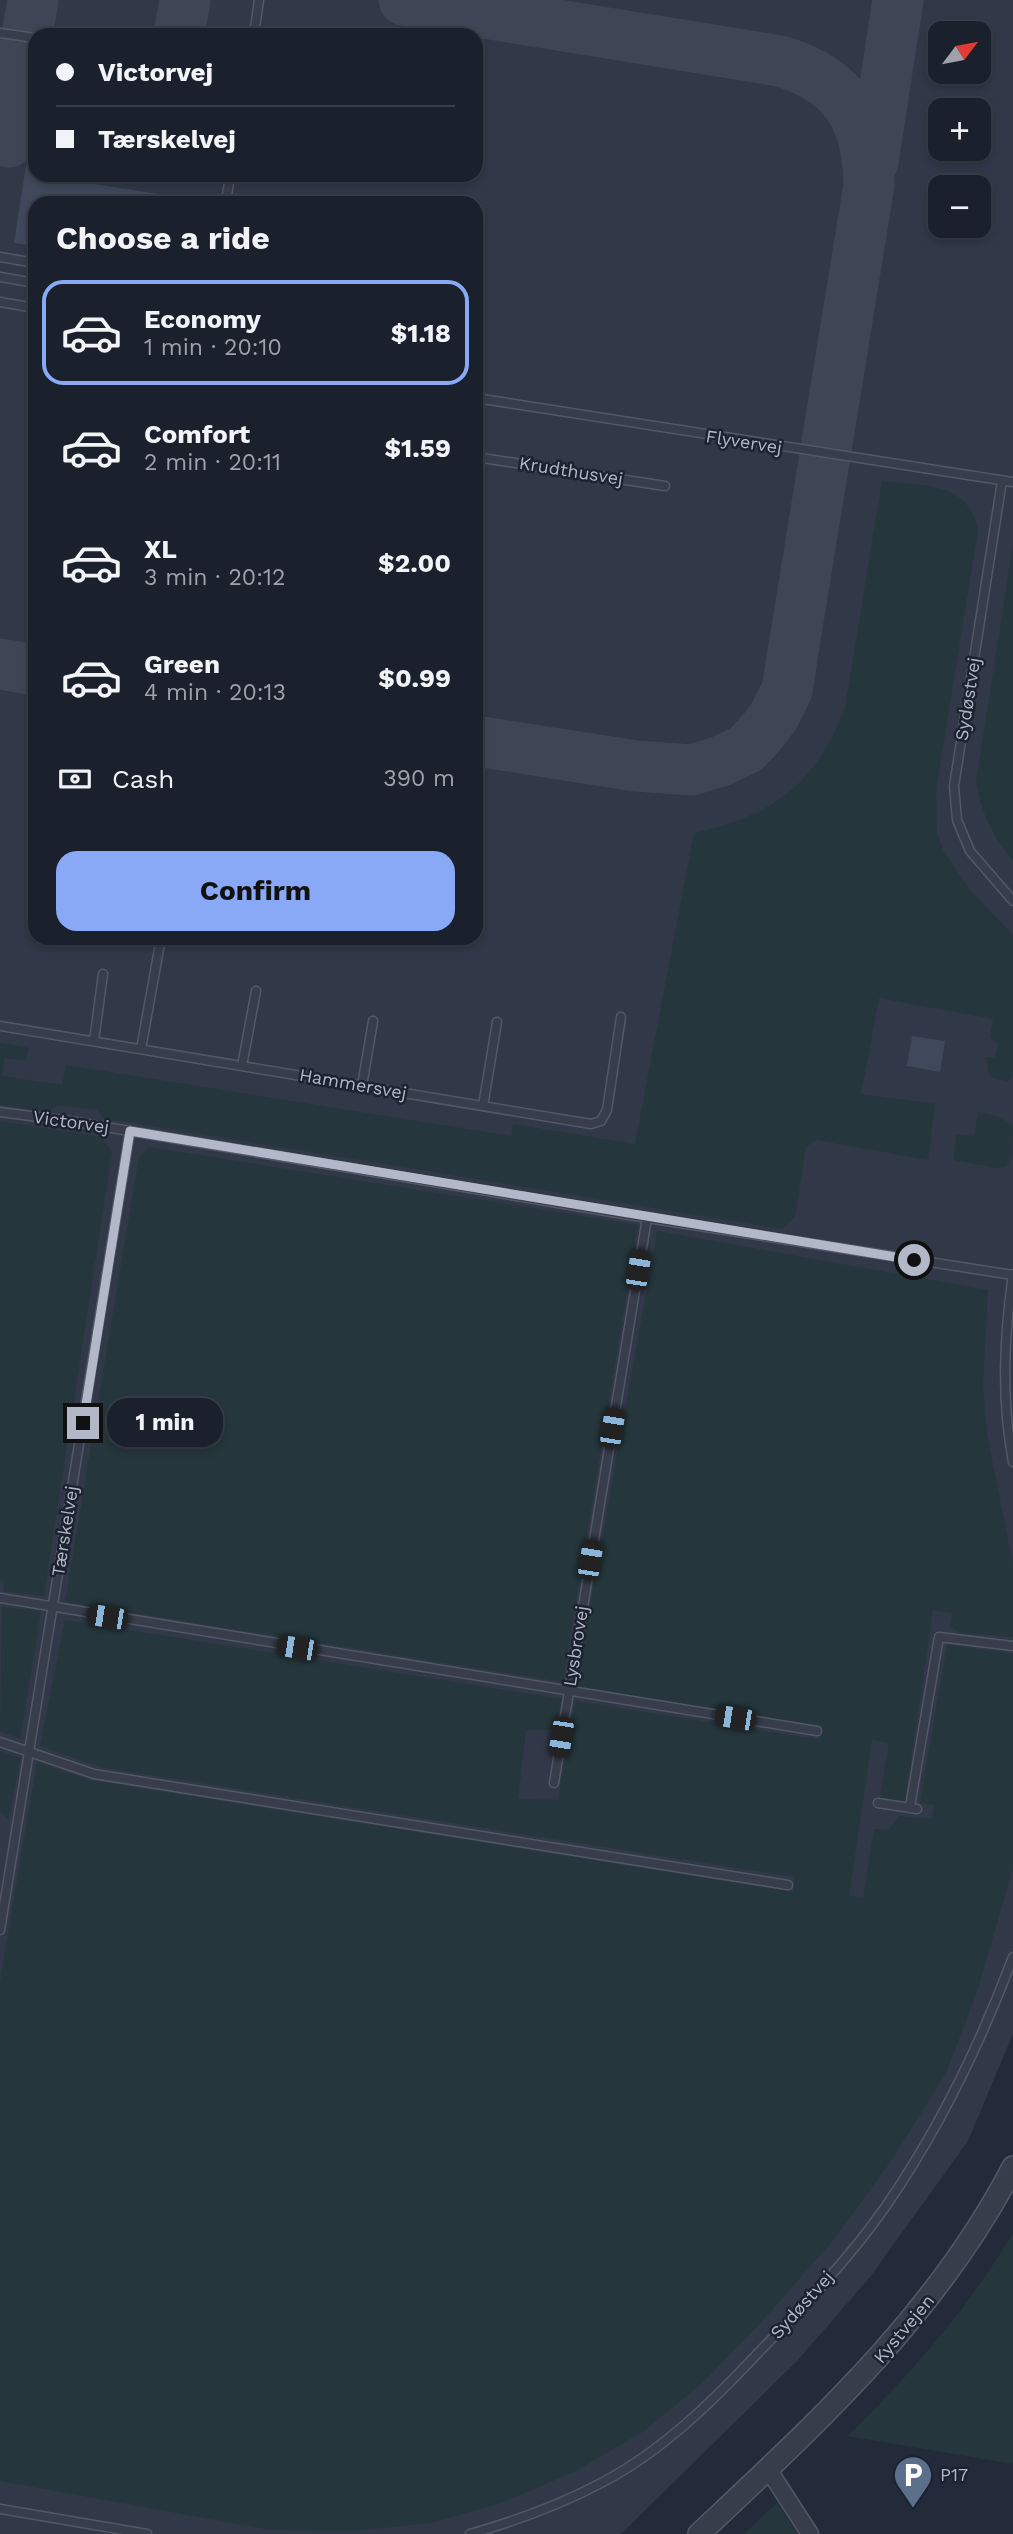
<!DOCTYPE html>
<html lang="en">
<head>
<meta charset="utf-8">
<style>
  :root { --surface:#1a202c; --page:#272d38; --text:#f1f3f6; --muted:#9fa3a9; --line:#383e48; --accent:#89a8f5 }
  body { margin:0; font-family:"Work Sans",sans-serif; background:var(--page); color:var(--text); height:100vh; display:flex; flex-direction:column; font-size:26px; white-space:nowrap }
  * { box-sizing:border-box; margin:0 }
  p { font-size:23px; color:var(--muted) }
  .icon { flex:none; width:38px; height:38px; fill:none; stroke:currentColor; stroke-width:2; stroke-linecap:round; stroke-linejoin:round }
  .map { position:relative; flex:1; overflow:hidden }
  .drawer { position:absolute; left:28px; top:196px; width:455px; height:749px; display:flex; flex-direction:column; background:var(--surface); border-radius:21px; box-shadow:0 4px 10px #0003,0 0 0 2px var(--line) }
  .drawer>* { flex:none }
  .banner { position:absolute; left:28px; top:28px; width:455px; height:154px; border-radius:21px; box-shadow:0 4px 10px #0003,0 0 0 2px var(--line); display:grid; align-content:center; height:154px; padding:0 28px; background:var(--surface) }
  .needle { width:46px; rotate:58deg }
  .controls { position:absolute; left:928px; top:21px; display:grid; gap:14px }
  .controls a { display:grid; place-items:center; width:63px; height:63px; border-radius:14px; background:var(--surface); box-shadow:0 4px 10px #0003,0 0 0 2px var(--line); font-size:35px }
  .end { position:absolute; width:32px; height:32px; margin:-16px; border:9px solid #b2b8c7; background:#111; box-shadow:0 0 0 4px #111 }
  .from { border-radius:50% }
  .bubble { position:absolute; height:49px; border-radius:21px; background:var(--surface); box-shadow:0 4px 10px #0003,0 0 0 2px var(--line); font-size:23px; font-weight:700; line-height:49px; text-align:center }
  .car { position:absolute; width:21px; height:42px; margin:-21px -10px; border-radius:9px; box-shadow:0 0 5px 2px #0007; background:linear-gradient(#222 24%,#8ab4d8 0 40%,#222 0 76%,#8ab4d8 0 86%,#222 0) }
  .banner b { display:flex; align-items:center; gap:24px; height:66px; font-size:26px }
  .banner b+b { border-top:2px solid var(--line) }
  .banner i { width:18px; height:18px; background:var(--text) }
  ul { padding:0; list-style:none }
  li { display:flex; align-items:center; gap:21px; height:105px; margin:0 14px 10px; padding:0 14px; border:4px solid transparent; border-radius:21px }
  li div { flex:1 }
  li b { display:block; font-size:26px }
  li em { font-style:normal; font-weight:700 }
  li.on { border-color:var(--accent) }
  li>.icon { width:63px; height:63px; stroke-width:1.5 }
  h2 { padding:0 28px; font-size:32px; line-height:84px }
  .pay { display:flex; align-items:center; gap:18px; height:77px; padding:0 28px; font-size:26px }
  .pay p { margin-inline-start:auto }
  .primary-button { display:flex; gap:14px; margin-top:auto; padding:14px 28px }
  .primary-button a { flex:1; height:80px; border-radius:21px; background:var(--accent); color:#111; font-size:28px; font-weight:700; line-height:80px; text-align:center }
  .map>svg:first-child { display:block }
  .airport { fill:#313848; fill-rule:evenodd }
  .green { fill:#25373c }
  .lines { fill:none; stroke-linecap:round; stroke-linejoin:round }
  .taxiway { stroke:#3e4656; stroke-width:51 }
  .building { fill:#3f495b }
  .service-casing { stroke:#525866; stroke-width:11 }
  .minor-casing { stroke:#525866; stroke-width:19 }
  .tertiary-casing { stroke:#525866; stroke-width:24 }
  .service { stroke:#373d4b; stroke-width:8 }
  .minor { stroke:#373d4b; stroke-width:16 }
  .tertiary { stroke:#373d4b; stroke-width:21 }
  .route { stroke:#b2b8c7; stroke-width:9 }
  .labels { text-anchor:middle; stroke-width:5; stroke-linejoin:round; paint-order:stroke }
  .street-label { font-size:18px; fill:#b2b8c7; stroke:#1c2230 }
  .poi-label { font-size:18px; fill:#b2b8c7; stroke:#1c2230; text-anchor:start }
</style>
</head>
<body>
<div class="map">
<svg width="1013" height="2534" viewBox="0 0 1013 2534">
  <rect width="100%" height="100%" fill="#232b3b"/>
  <path class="airport" d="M0,0H1013V2034L968,2141L870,2277L798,2360L621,2534H0ZM940,33H978V72H940ZM35,35H476V175H35ZM940,110H978V149H940ZM940,187H978V226H940ZM35,203H476V938H35Z"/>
  <path class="green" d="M882,481C922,486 969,481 978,530L936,790L937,833L943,850L970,890L1013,935V1076L1008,1082L992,1078L988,1071L986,1057H995L998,1044L990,1038L993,1019L879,998L861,1094L935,1104L928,1160L816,1140L806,1147L795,1217L782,1229L103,1118L97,1110L58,1105L47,1112L0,1105V1043L29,1048L26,1061L4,1058L2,1076L62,1085L66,1065L511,1136L513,1124L635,1144L694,833C774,815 815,785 845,708Z
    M1013,545V860C992,836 982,813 976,782Z
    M978,1112L1001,1117L1013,1126L1012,1158L1006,1167L996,1168L954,1160L956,1134L974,1136Z
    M0,1121L101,1137L112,1152L44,1596L3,1591L4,1581L0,1580Z
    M149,1147L638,1225L563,1682L65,1602L139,1157Z
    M657,1231L988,1290L983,1385L987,1435L1013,1565V1637L960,1633L950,1626L952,1613L933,1610L905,1801L880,1798L889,1743L872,1740L849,1896L863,1898L874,1829L888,1830L899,1816L932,1819L935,1805L920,1803L947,1645L1013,1653V1868L977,1992L946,2073L891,2161L832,2242L754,2330L701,2384L644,2431L574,2472L501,2503L431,2523L355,2531L271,2530L0,2481V1982L37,1762L89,1780L793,1892L794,1877L100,1767L40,1746L65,1620L562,1699L554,1730H526L518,1799L558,1800L575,1701L820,1740L822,1726L576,1686Z
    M2,1607L41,1611L20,1739L0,1731Z
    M0,1751L21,1758L8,1820L0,1811Z
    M1013,2233V2464L847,2436C910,2376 968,2308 1013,2233Z
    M777,2503L797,2534H744Z"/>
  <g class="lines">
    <path class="taxiway" d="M404,0L780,61C845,80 868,119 869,185L792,658L787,690L774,716L762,732L746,749L721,761L692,770L636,766L476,741
      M179,35L185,0
      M9,142L33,0
      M873,162L898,0
      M0,664L35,670"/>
  </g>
  <path class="building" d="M26,165L35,166V175L159,194L158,203H35V246L14,243Z
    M912,1036L945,1041L940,1072L907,1066Z"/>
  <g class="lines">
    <g class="service-casing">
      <path id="service" d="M0,33L35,38
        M254,35L259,0
        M226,203L230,175
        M0,257L35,263
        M0,277L35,283
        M0,302L35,308
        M476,398L1013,482
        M476,457L665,486
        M1002,481L954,786L957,820L970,851L1013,901
        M0,1026L591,1124L601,1121L607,1110L621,1017
        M94,1041L103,974
        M141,1049L161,938
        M242,1066L256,991
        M362,1086L373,1021
        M483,1106L497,1022
        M0,1112L76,1122L647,1218L1013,1275
        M1013,1274C1004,1337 1001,1398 1013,1462
        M0,1598L817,1731
        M0,1742L94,1774L788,1885
        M554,1783L647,1218
        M878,1803L917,1809
        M910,1807L939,1637L1013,1646
        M0,1930L130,1131
        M0,2509L147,2534
        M470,2534C516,2521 560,2505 603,2482C662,2451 712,2402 757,2354C802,2308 849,2259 886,2206C939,2129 980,2045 1013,1957"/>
    </g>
    <g class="minor-casing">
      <path id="minor" d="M768,2469L810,2534"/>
    </g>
    <g class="tertiary-casing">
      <path id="tertiary" d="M699,2534C819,2421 936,2315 1013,2167"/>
    </g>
    <use href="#service" class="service"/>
    <use href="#minor" class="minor"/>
    <use href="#tertiary" class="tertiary"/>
  </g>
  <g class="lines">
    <path class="route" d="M83,1423L130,1131L914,1260"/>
  </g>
  <defs>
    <g id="parking-pin" transform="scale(2.0125)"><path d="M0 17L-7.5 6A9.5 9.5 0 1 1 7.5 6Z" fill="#5c6f8a" stroke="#1c2230"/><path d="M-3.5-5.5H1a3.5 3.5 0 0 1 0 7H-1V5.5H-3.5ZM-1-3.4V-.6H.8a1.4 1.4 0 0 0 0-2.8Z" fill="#fff"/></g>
  </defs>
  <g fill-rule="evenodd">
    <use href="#parking-pin" x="913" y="2475"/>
  </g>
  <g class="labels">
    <g class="street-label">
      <text transform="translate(744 442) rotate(9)" y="6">Flyvervej</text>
      <text transform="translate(571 471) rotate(9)" y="6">Krudthusvej</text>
      <text transform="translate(968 699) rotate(-81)" y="6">Sydøstvej</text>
      <text transform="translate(353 1084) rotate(10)" y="6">Hammersvej</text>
      <text transform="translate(71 1122) rotate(8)" y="6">Victorvej</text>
      <text transform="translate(65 1531) rotate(-81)" y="6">Tærskelvej</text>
      <text transform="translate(576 1646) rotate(-81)" y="6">Lysbrovej</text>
      <text transform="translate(802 2305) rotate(-48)" y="6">Sydøstvej</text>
      <text transform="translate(904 2329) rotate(-50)" y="6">Kystvejen</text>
    </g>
    <g class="poi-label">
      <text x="940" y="2481">P17</text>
    </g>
  </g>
</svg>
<div class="controls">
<a><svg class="needle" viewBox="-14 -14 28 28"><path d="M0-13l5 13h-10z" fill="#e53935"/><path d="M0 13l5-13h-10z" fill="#9fa3a9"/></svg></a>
<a>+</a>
<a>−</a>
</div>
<i class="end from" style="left:914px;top:1260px"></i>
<i class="end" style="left:83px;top:1423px"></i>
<div class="bubble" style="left:107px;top:1398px;width:116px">1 min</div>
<i class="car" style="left:638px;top:1270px;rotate:9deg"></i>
<i class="car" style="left:612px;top:1428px;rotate:9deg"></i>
<i class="car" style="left:590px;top:1560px;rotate:9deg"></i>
<i class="car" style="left:107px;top:1617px;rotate:279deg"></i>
<i class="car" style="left:297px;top:1648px;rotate:279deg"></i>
<i class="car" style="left:735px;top:1718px;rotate:279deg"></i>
<i class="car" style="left:561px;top:1737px;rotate:189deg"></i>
<div class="banner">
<b><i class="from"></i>Victorvej</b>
<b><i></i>Tærskelvej</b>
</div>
<section class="drawer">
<h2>Choose a ride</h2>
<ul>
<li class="on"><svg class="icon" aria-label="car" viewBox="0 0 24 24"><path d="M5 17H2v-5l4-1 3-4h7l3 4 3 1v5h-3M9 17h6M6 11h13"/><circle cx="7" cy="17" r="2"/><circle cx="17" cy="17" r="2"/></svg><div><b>Economy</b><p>1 min · 20:10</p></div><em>$1.18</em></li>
<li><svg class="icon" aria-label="car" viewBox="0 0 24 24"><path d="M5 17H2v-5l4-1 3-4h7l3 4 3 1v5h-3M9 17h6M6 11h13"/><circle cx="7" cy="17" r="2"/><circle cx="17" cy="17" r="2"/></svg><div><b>Comfort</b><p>2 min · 20:11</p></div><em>$1.59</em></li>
<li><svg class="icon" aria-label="car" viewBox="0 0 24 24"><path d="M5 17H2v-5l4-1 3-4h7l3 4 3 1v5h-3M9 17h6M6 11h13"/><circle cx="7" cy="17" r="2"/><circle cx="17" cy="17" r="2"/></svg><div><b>XL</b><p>3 min · 20:12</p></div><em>$2.00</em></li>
<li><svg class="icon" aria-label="car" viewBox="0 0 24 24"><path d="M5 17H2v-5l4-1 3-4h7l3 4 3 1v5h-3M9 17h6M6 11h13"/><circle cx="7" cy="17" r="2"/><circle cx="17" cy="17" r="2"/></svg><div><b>Green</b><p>4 min · 20:13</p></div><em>$0.99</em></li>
</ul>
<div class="pay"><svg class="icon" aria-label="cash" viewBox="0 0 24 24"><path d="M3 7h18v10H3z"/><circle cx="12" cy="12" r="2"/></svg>Cash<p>390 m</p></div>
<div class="primary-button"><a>Confirm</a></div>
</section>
</div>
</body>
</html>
